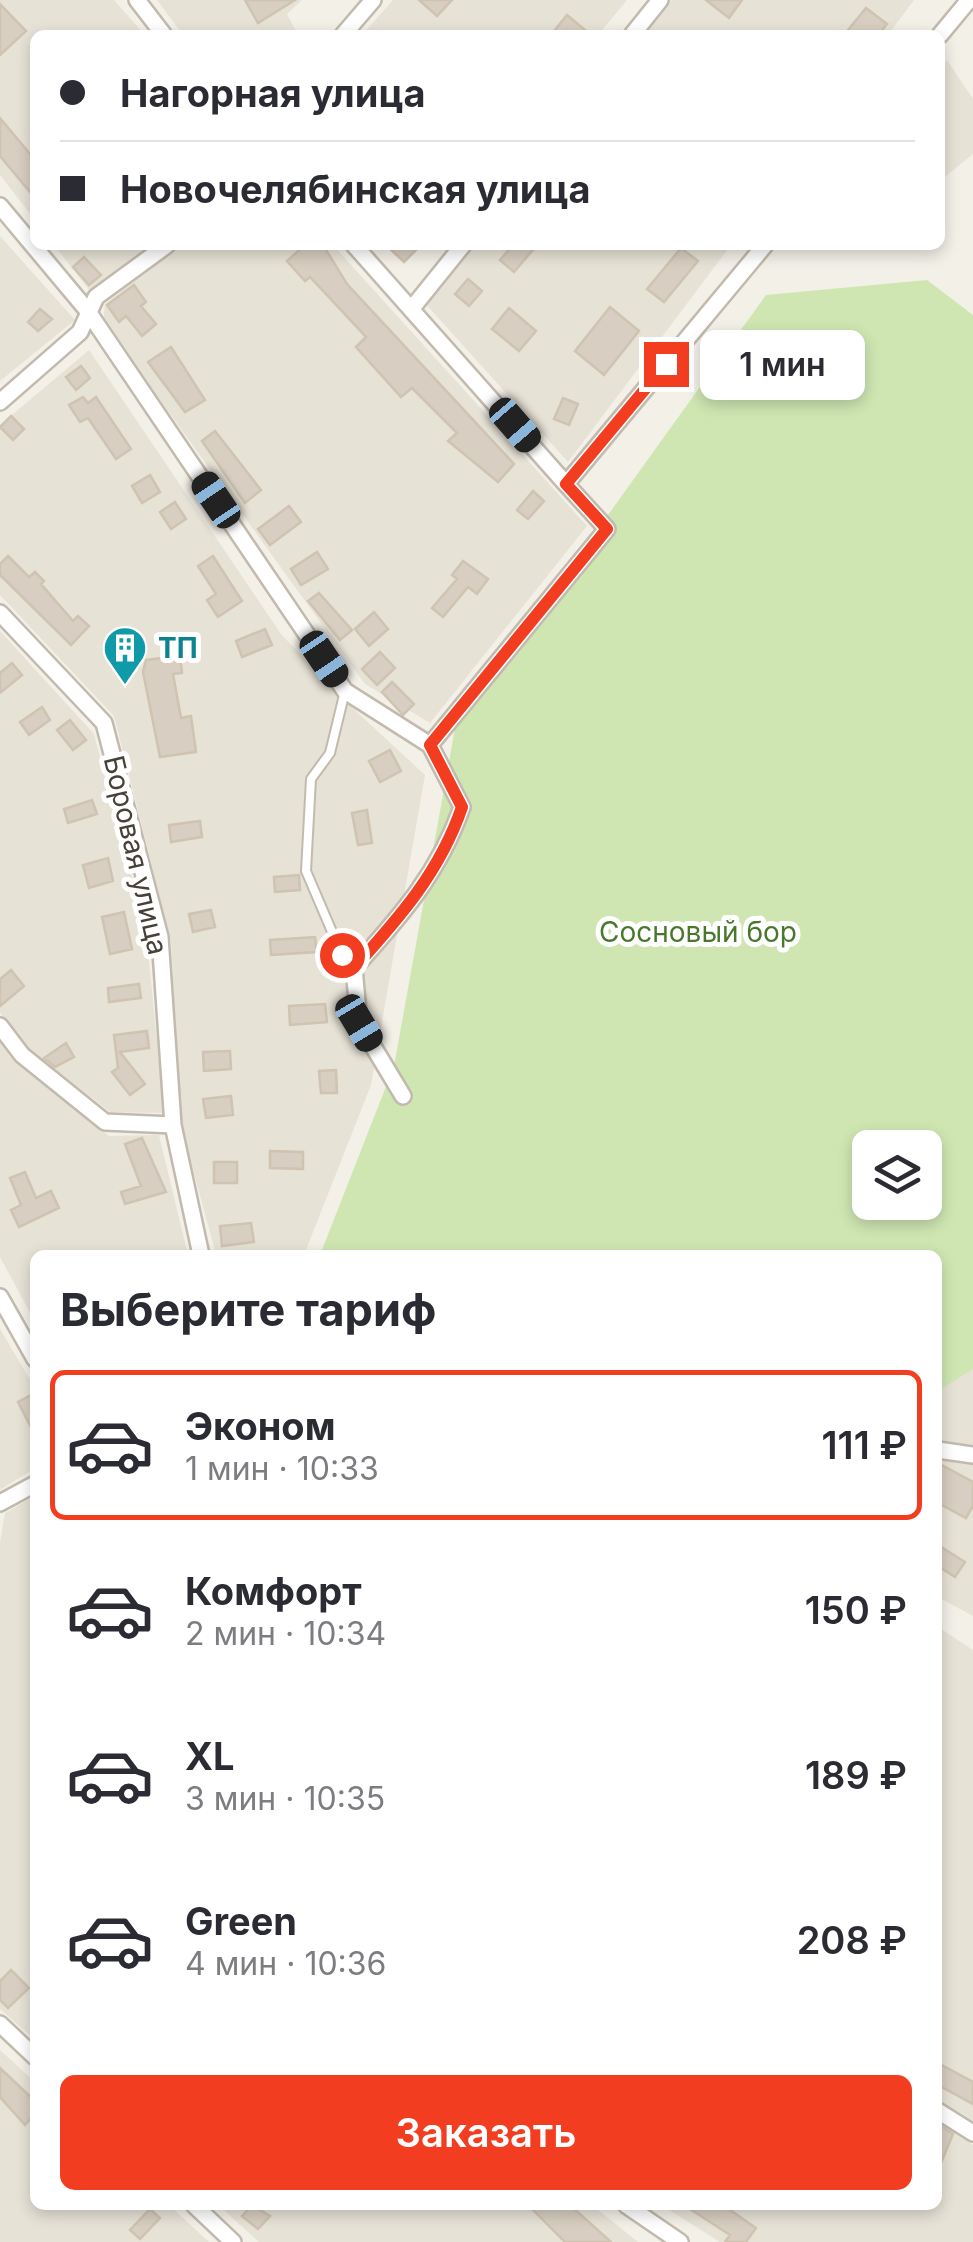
<!DOCTYPE html>
<html lang="ru">
<head>
<meta charset="utf-8">
<style>
  :root { --surface:#fff; --page:#f2f2f3; --text:#2b2b33; --muted:#7c7c81; --line:#e1e1e2; --accent:#f33d20 }
  body { margin:0; font-family:Inter,sans-serif; background:var(--page); color:var(--text); height:100vh; display:flex; flex-direction:column; font-size:38px; white-space:nowrap }
  * { box-sizing:border-box; margin:0 }
  p { font-size:32px; color:var(--muted) }
  .icon { flex:none; width:55px; height:55px; fill:none; stroke:currentColor; stroke-width:2; stroke-linecap:round; stroke-linejoin:round }
  .map { position:relative; flex:1; overflow:hidden }
  .sheet { position:absolute; left:30px; top:1250px; width:912px; height:960px; display:flex; flex-direction:column; background:var(--surface); border-radius:15px; box-shadow:0 5px 15px #0003 }
  .sheet>* { flex:none }
  .guide { position:absolute; left:30px; top:30px; width:915px; height:220px; border-radius:15px; box-shadow:0 5px 15px #0003; display:grid; align-content:center; height:220px; padding:0 30px; background:var(--surface) }
  .buttons { position:absolute; left:852px; top:1130px; display:grid; gap:20px }
  .buttons a { display:grid; place-items:center; width:90px; height:90px; border-radius:15px; background:var(--surface); box-shadow:0 5px 15px #0003; font-size:50px }
  .end { position:absolute; width:45px; height:45px; margin:-22px; border:12px solid #f33d20; background:#fff; box-shadow:0 0 0 5px #fff }
  .from { border-radius:50% }
  .bubble { position:absolute; height:70px; border-radius:15px; background:var(--surface); box-shadow:0 5px 15px #0003; font-size:32px; font-weight:600; line-height:70px; text-align:center }
  .car { position:absolute; width:30px; height:60px; margin:-30px -15px; border-radius:12px; box-shadow:0 0 8px 2px #0007; background:linear-gradient(#222 24%,#8ab4d8 0 40%,#222 0 76%,#8ab4d8 0 86%,#222 0) }
  .guide b { display:flex; align-items:center; gap:35px; height:95px; font-size:38px }
  .guide b+b { border-top:2px solid var(--line) }
  .guide i { width:25px; height:25px; background:var(--text) }
  ul { padding:0; list-style:none }
  li { display:flex; align-items:center; gap:30px; height:150px; margin:0 20px 15px; padding:0 10px; border:5px solid transparent; border-radius:15px }
  li div { flex:1 }
  li b { display:block; font-size:38px }
  li em { font-style:normal; font-weight:600 }
  li.current { border-color:var(--accent) }
  li>.icon { width:90px; height:90px; stroke-width:1.5 }
  h2 { padding:0 30px; font-size:45px; line-height:120px }
  .action { display:flex; gap:20px; margin-top:auto; padding:20px 30px }
  .action a { flex:1; height:115px; border-radius:15px; background:var(--accent); color:#fff; font-size:40px; font-weight:600; line-height:115px; text-align:center }
  .map>svg:first-child { display:block }
  .residential { fill:#e7e2d6 }
  .green { fill:#cfe6b2; fill-rule:evenodd }
  .building { fill:#d8cec1; stroke:#cfc3b1; stroke-width:2.5 }
  .lines { fill:none; stroke-linecap:round; stroke-linejoin:round }
  .service-casing { stroke:#c2baae; stroke-width:12 }
  .minor-casing { stroke:#c2baae; stroke-width:20 }
  .service { stroke:#fff; stroke-width:8 }
  .minor { stroke:#fff; stroke-width:15 }
  .route { stroke:#f33d20; stroke-width:12 }
  .labels { text-anchor:middle; stroke-width:10; stroke-linejoin:round; paint-order:stroke }
  .culture-label { font-size:28px; font-weight:bold; fill:#0d838f; stroke:#fff; text-anchor:start }
  .street-label { font-size:28px; fill:#474037; stroke:#fff }
  .park-label { font-size:28px; fill:#49772c; stroke:#fff }
</style>
</head>
<body>
<div class="map">
<svg width="973" height="2242" viewBox="0 0 973 2242">
  <rect width="100%" height="100%" fill="#f3f0e8"/>
  <path class="residential" d="M0,0H114L145,35H35V220L0,175Z
    M157,0H302L287,14L298,35H183Z
    M393,0H627L598,35H362Z
    M671,0H914L888,35H643Z
    M947,60L973,99V154L940,181V68Z
    M0,236L75,320L0,381Z
    M54,245H150L90,291Z
    M180,245H333L587,526L430,723L365,684L103,321L105,304Z
    M471,245H731L568,462L424,302Z
    M89,350L281,634L345,701L425,775L371,1085L304,1255L216,1254L180,1122L171,941L114,716L0,595V425Z
    M0,631L94,734L146,930L164,1113L110,1112L28,1048L0,1013Z
    M0,1042L11,1057L109,1136L159,1135L188,1255H35V1322L0,1257Z
    M973,1265V1616L938,1597V1324Z
    M0,1329L35,1388V1468L0,1490Z
    M35,1496V2040L0,2009V1543L5,1513Z
    M938,1627L973,1650V2121L938,2099Z
    M0,2050L35,2082V2205H169L209,2242H0Z
    M938,2124L973,2145V2242H720L661,2205H938Z
    M218,2205H592L638,2242H259Z"/>
  <path class="green" d="M927,280L973,315V1369L938,1391V1255H320L394,1066L455,728L766,295ZM870,1148H925V1202H870Z"/>
  <path class="building" d="M245,0H295L258,23Z
    M419,0H452L437,16Z
    M706,0H742L729,18Z
    M0,4L26,31L0,55Z
    M866,8L887,24L878,35H844Z
    M567,15L591,35H551Z
    M0,118L35,160V198L0,156Z
    M305,245H323L347,284L514,464L498,482L448,441L457,433L412,388L401,397L356,347L366,337L310,277L305,281L287,261Z
    M386,245H421L404,262Z
    M513,245H537L514,272L500,260Z
    M681,248L698,261L664,302L647,289Z
    M84,257L101,275L89,285L73,267Z
    M468,279L482,291L469,306L455,294Z
    M134,285L146,302L141,306L156,324L142,336L126,316L119,322L107,305Z
    M610,307L639,331L604,375L575,351Z
    M509,308L536,331L519,351L492,329Z
    M40,309L52,319L38,331L28,322Z
    M171,347L205,400L185,412L148,362Z
    M81,366L90,378L76,390L66,377Z
    M83,397L88,403L96,397L131,449L116,459L88,418L80,422L69,405Z
    M563,398L578,404L569,425L554,419Z
    M11,416L24,429L13,440L0,427Z
    M215,431L261,490L245,503L202,441Z
    M150,475L160,492L142,503L132,486Z
    M533,491L544,501L528,519L517,510Z
    M175,502L186,519L171,529L160,512Z
    M289,506L301,522L270,545L258,529Z
    M317,552L328,569L301,585L291,569Z
    M8,556L29,577L35,572L44,581L41,584L73,621L78,616L89,626L71,645L0,575V564Z
    M213,556L242,601L218,617L207,600L216,594L198,566Z
    M463,561L488,579L477,594L468,587L443,617L432,608L457,579L452,575Z
    M319,593L352,630L340,640L308,601Z
    M374,612L388,629L369,646L355,629Z
    M265,629L272,645L242,657L236,641Z
    M380,652L395,668L377,685L362,669Z
    M180,656L182,673L173,674L181,718L191,716L196,752L160,757L143,672L146,660Z
    M12,663L22,675L0,693V673Z
    M392,682L414,704L403,715L382,692Z
    M42,707L50,720L29,735L20,722Z
    M70,720L86,740L73,750L57,730Z
    M390,750L401,771L380,782L369,761Z
    M92,800L97,814L68,823L64,809Z
    M367,810L372,843L358,845L352,813Z
    M200,821L202,837L171,842L169,825Z
    M108,858L113,881L89,888L83,865Z
    M299,875L300,890L275,892L274,877Z
    M211,910L215,927L193,932L189,914Z
    M124,912L132,949L110,954L102,917Z
    M315,937L317,952L271,955L270,940Z
    M11,970L24,986L0,1006V979Z
    M139,984L141,998L109,1002L108,988Z
    M325,1004L327,1022L290,1025L289,1006Z
    M147,1031L149,1048L120,1052L145,1084L130,1095L112,1072L118,1068L114,1035Z
    M66,1043L74,1057L55,1067L44,1058Z
    M230,1051L231,1069L204,1071L203,1052Z
    M336,1070L337,1093H321L319,1071Z
    M231,1096L233,1115L206,1118L203,1099Z
    M142,1138L166,1192L125,1204L121,1192L141,1186L125,1144Z
    M270,1151L303,1152V1169L270,1168Z
    M214,1162H237V1183H214Z
    M25,1172L36,1198L51,1191L59,1208L19,1227L11,1210L21,1205L10,1178Z
    M251,1223L254,1242L222,1246L220,1226Z
    M35,1393V1435L18,1402Z
    M938,1463L973,1482V1506L966,1518L938,1503Z
    M938,1545L965,1562L955,1577L938,1566Z
    M11,1970L29,1988L8,2008L0,2000V1981Z
    M938,2063L973,2082V2104L938,2085Z
    M0,2068L35,2101V2114L25,2125L0,2097Z
    M941,2126L953,2134L938,2170V2134Z
    M252,2205L270,2216L258,2229L242,2216Z
    M528,2205H570L611,2242H565Z
    M684,2205H723L756,2228L746,2242H725L730,2235Z
    M150,2209L160,2218L140,2239L130,2230Z"/>
  <g class="lines">
    <g class="service-casing">
      <path id="service" d="M345,691L330,753L311,779L306,871L342,955L353,967"/>
    </g>
    <g class="minor-casing">
      <path id="minor" d="M137,0L164,35
        M343,35L373,0
        M632,35L660,0
        M940,35L969,0
        M0,206L87,310L345,691L430,745L462,807C439,873 400,917 354,968L359,1023L403,1096
        M354,245L566,484
        M413,307L463,245
        M0,402L80,332L96,297L167,245
        M0,613L104,723L160,937L173,1125L201,1255
        M430,745L607,529L566,484L765,245
        M0,1026L22,1055L105,1122L173,1125
        M0,1297L35,1359
        M938,1450L973,1455
        M0,1503L35,1484
        M0,2024L35,2057
        M938,2111L973,2133
        M194,2205L233,2242
        M626,2205L680,2242"/>
    </g>
    <use href="#service" class="service"/>
    <use href="#minor" class="minor"/>
  </g>
  <g class="lines">
    <path class="route" d="M342,955L354,968C399,918 440,872 462,807L430,745L607,529L566,484L666,364"/>
  </g>
  <defs>
    <g id="building-pin" transform="scale(2.25)"><path d="M0 17L-7.5 6A9.5 9.5 0 1 1 7.5 6Z" fill="#0f9aa8" stroke="#fff"/><path d="M-4-6H4V6H1V3H-1V6H-4ZM-2.5-4.3h1.7v1.8h-1.7ZM.8-4.3h1.7v1.8H.8ZM-2.5-1h1.7V.8h-1.7ZM.8-1h1.7V.8H.8Z" fill="#fff"/></g>
  </defs>
  <g fill-rule="evenodd">
    <use href="#building-pin" x="125" y="648"/>
  </g>
  <g class="labels">
    <g class="culture-label">
      <text x="158" y="658">ТП</text>
    </g>
    <g class="street-label">
      <text transform="translate(136 855) rotate(77)" y="10">Боровая улица</text>
    </g>
    <g class="park-label">
      <text x="698" y="942">Сосновый бор</text>
    </g>
  </g>
</svg>
<div class="buttons">
<a><svg class="icon" aria-label="layers" viewBox="0 0 24 24"><path d="M12 4l9 5-9 5-9-5zM3 14l9 5 9-5"/></svg></a>
</div>
<i class="end from" style="left:342px;top:955px"></i>
<i class="end" style="left:666px;top:364px"></i>
<div class="bubble" style="left:700px;top:330px;width:165px">1 мин</div>
<i class="car" style="left:515px;top:425px;rotate:139deg"></i>
<i class="car" style="left:216px;top:500px;rotate:326deg"></i>
<i class="car" style="left:324px;top:659px;rotate:146deg"></i>
<i class="car" style="left:359px;top:1023px;rotate:149deg"></i>
<div class="guide">
<b><i class="from"></i>Нагорная улица</b>
<b><i></i>Новочелябинская улица</b>
</div>
<section class="sheet">
<h2>Выберите тариф</h2>
<ul>
<li class="current"><svg class="icon" aria-label="car" viewBox="0 0 24 24"><path d="M5 17H2v-5l4-1 3-4h7l3 4 3 1v5h-3M9 17h6M6 11h13"/><circle cx="7" cy="17" r="2"/><circle cx="17" cy="17" r="2"/></svg><div><b>Эконом</b><p>1 мин · 10:33</p></div><em>111 ₽</em></li>
<li><svg class="icon" aria-label="car" viewBox="0 0 24 24"><path d="M5 17H2v-5l4-1 3-4h7l3 4 3 1v5h-3M9 17h6M6 11h13"/><circle cx="7" cy="17" r="2"/><circle cx="17" cy="17" r="2"/></svg><div><b>Комфорт</b><p>2 мин · 10:34</p></div><em>150 ₽</em></li>
<li><svg class="icon" aria-label="car" viewBox="0 0 24 24"><path d="M5 17H2v-5l4-1 3-4h7l3 4 3 1v5h-3M9 17h6M6 11h13"/><circle cx="7" cy="17" r="2"/><circle cx="17" cy="17" r="2"/></svg><div><b>XL</b><p>3 мин · 10:35</p></div><em>189 ₽</em></li>
<li><svg class="icon" aria-label="car" viewBox="0 0 24 24"><path d="M5 17H2v-5l4-1 3-4h7l3 4 3 1v5h-3M9 17h6M6 11h13"/><circle cx="7" cy="17" r="2"/><circle cx="17" cy="17" r="2"/></svg><div><b>Green</b><p>4 мин · 10:36</p></div><em>208 ₽</em></li>
</ul>
<div class="action"><a>Заказать</a></div>
</section>
</div>
</body>
</html>
